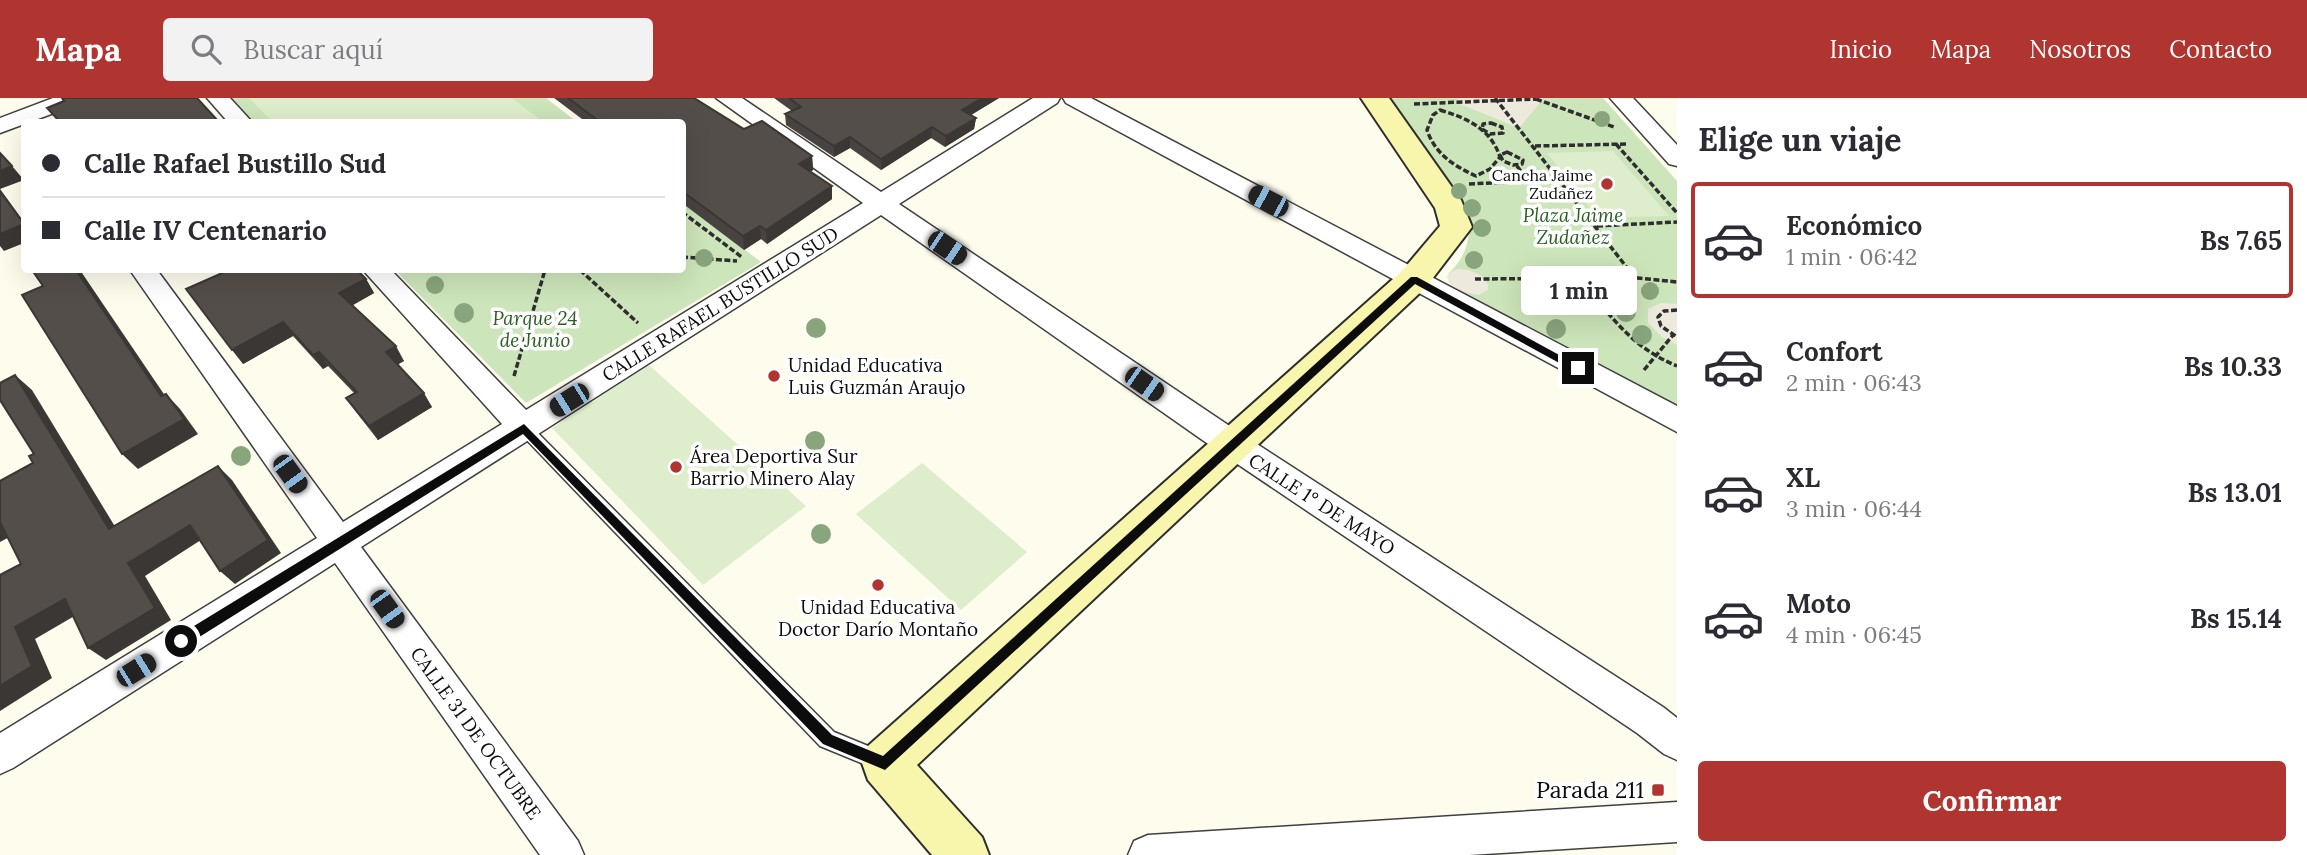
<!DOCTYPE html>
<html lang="es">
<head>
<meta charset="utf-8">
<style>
  :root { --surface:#fff; --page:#f2f2f3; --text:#2b2b33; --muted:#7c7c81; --line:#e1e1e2; --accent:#b03430 }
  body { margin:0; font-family:Lora,serif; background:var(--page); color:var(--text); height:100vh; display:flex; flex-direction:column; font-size:26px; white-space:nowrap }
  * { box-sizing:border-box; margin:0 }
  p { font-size:23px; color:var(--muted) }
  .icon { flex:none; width:38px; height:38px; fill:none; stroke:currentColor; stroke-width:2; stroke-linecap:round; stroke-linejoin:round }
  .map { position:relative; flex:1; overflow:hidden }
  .sheet { display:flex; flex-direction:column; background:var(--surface); width:630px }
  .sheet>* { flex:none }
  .guide { position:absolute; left:21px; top:21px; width:665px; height:154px; border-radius:7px; box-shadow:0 7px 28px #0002; display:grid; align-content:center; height:154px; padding:0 21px; background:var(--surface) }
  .end { position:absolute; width:32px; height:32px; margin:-16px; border:9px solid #0c0c0c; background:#fff; box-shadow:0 0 0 4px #fff }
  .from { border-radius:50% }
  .bubble { position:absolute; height:49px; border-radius:7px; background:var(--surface); box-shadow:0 7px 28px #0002; font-size:23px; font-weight:800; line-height:49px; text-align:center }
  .car { position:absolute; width:21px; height:42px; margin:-21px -10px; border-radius:9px; box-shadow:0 0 5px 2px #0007; background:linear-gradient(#222 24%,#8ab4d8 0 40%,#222 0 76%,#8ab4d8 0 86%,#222 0) }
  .guide b { display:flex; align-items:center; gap:24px; height:66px; font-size:26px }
  .guide b+b { border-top:2px solid var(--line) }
  .guide i { width:18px; height:18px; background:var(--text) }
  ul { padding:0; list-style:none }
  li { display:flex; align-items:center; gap:21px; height:116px; margin:0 14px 10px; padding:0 7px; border:4px solid transparent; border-radius:7px }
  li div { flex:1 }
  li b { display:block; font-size:26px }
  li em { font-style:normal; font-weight:800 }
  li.selected { border-color:var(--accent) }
  li>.icon { width:63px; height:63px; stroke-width:1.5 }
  h2 { padding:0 21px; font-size:32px; line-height:84px }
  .cta { display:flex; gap:14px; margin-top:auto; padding:14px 21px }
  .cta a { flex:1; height:80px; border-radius:7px; background:var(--accent); color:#fff; font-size:28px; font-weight:800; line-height:80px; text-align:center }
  header { display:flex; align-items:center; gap:42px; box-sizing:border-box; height:98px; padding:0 35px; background:var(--accent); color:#fff }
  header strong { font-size:33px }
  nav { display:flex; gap:38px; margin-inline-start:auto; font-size:24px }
  .search { width:490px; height:63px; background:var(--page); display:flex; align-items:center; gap:18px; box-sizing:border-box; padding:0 24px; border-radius:7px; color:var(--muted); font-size:26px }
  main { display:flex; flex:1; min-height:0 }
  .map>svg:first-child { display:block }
  .green { fill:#cde5ba }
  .pitch { fill:#deedcb }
  .plaza { fill:#edeadd }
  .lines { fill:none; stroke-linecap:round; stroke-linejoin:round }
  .lane-casing { stroke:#3f3f3f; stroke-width:3 }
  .street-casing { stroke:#3f3f3f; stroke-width:3 }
  .secondary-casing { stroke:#2e2e2e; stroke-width:4 }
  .path { stroke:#2e2e2e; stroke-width:3.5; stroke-dasharray:6 2.5; stroke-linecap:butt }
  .lane { fill:#fff; fill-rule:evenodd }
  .street { fill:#fff; fill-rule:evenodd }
  .secondary { fill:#f8f6ad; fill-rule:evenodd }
  .tree { fill:#89a57d }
  .wall { fill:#484340 }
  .shaded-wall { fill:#3b3734 }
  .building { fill:#544e4a; stroke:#3b3734; stroke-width:2 }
  .route { fill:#0c0c0c }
  .poi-dot { fill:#b03430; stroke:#fff; stroke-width:2.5 }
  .labels { text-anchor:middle; stroke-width:7; stroke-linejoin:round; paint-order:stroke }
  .far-poi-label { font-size:16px; fill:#0c0c0c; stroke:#fff; text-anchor:end }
  .park-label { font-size:19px; font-style:italic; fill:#2a5e22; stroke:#fff }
  .street-label { font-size:19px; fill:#0c0c0c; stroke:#fff }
  .poi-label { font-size:19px; fill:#0c0c0c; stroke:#fff; text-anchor:start }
  .near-poi-label { font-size:23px; fill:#0c0c0c; stroke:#fff; text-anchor:end }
</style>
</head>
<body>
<header>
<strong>Mapa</strong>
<div class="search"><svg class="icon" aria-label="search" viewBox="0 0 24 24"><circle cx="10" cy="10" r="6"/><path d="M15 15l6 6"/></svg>Buscar aquí</div>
<nav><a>Inicio</a><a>Mapa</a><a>Nosotros</a><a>Contacto</a></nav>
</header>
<main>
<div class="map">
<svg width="1677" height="757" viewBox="0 0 1677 757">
  <rect width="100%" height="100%" fill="#fefced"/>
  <path class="green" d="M225,0H546L577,24H250Z
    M1387,0H1603L1677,83V309L1459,193L1449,184L1448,176C1461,164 1469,149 1469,131Z
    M683,105L761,164L526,305L395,172H682Z"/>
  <path class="pitch" d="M249,0H512L543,24H273Z
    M1613,53L1669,118L1598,120L1547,55Z
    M649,267L806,408L703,487L552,330Z
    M922,365L1027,454L961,512L856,416Z"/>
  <path class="plaza" d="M1459,0H1540L1543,1L1519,30L1455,4Z
    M1457,171L1469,172L1482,178L1488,187V192L1479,197L1458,193L1447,180L1448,176Z
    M1661,205L1677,206V247L1662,239L1648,225V211Z"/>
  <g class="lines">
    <g class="lane-casing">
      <path id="lane" d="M524,324L529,326L834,634L890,657L893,664L890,671L883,674L820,648L519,334L516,330Z"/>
    </g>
    <g class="street-casing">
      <path id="street" d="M53,0H84L81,5L0,35V20Z
        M207,0H230L252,24H228Z
        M716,0H742L881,94L1033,0H1060L1057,5L899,106L1243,337L1663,609L1677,620V662L1664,656L1637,635L1221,355L881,117L361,449L578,743L584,757H540L335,465L13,670L0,676V635L317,440L130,172H157L343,424L502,326L363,172H391L526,312L863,105Z
        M1063,0H1091L1677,308V334L1066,5Z
        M1610,0H1633L1677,47V68L1669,66Z
        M1677,704V744L1469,757H1128L1134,743L1148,737Z"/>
    </g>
    <g class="secondary-casing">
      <path id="secondary" d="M1361,0H1389L1461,102L1472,129L1426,189L917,667L982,739L989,757H932L868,682L862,665L868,648L1402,173L1440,128L1435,110Z"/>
    </g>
    <path class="path" d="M1495,0L1635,180
      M1536,1L1614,29
      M1414,6L1536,1
      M1440,12C1467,20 1491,31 1500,59L1490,71L1476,78C1454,68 1435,56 1427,32L1433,17Z
      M1491,25L1502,29L1503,35L1490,36L1482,31L1483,26Z
      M1616,46L1677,115
      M1535,48L1627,46
      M1507,54L1523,62L1522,66L1513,67L1503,63L1500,57Z
      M1517,68L1528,83
      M1469,86L1559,82
      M682,114L743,160
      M1597,128L1677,124
      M682,159L737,163
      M580,172L638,225
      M1475,181L1638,180L1677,184
      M1582,181C1609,218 1633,250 1677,268
      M1677,212L1664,213L1658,219L1661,228L1677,239
      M1644,272L1673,237
      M514,278L545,172"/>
    <use href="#lane" class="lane"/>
    <use href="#street" class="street"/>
    <use href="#secondary" class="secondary"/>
  </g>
  <g class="tree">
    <circle cx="1602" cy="21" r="8"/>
    <circle cx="1459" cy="93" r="8"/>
    <circle cx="1472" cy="110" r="9"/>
    <circle cx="1482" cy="130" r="9"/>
    <circle cx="704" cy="160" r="9"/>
    <circle cx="1474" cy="162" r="9"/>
    <circle cx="435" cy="187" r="9"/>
    <circle cx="1570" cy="192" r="9"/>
    <circle cx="1650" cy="193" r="9"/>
    <circle cx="1626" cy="214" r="10"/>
    <circle cx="464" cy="215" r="10"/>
    <circle cx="816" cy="230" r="10"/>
    <circle cx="1556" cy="231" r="10"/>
    <circle cx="1642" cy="237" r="10"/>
    <circle cx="815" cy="343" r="10"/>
    <circle cx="241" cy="358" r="10"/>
    <circle cx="821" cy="436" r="10"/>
  </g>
  <path class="wall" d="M554,0H695L744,31L812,58L813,72L810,74L832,101L767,146L761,141L744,152L682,105V24H586Z
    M774,0H999L971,17L976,20L974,31L945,49L931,40L881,72L850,50L834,59L786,27L785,16L792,13Z
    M229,172L366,181L374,195L352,207L404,263L398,266L432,309L378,342L356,314L346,300L354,295L328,268L323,271L293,238L243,266Z"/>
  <path class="shaded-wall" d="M982,0H999L961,23L962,12Z
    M976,20L974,31L945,49L946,38Z
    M932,29L931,40L881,72V61Z
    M850,39V50L834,59V48Z
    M812,58L813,72L800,80L799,66Z
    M12,68L24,82L0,91L24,124V145L4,153L0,148V73Z
    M832,88V101L767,146L766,132Z
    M760,128L761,141L744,152L743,138Z
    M76,172H80L176,314L161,298Z
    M366,181L374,195L348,210L339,195Z
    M283,224L293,238L243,266L232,252Z
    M396,248L404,263L395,268L386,254Z
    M319,254L328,268L323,271L313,257Z
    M15,277L32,292L125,445L109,431Z
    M424,295L432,309L378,342L369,328Z
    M166,296L180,311L198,336L138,371L122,356Z
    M218,368L232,382L281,455L235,486L220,473Z
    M0,422L17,435L0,444Z
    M190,427L204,440L145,478L171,522L106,562L88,550L128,465Z
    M65,501L83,513L35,541L52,580L0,613V588L15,529Z"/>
  <path class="building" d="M62,0H197L219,24H60L47,10L64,3Z
    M568,0H694L744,31L762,23L812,58L799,66L832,88L766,132L760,128L743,138L682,93V24H600Z
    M789,0H982L962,12L976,20L946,38L932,29L881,61L850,39L834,48L785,16L801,9Z
    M0,55L12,68L0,73Z
    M0,93L24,126L0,136Z
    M32,172H76L161,298L166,296L184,321L122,356L22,197L43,188Z
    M229,172H357L366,181L339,195L396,248L386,254L424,295L369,328L346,300L357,294L319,254L313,257L283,224L232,252L186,191Z
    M15,277L109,431L218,368L268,442L220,473L190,427L128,465L155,510L88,550L65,501L15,529L32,568L0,588V477L21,466L0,424V383L33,365L29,358L34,356L0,302V285Z"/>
  <path class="route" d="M1411,179H1417L1583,270L1582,273H1574L1415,186L885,672L823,646L523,336L185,548H176L174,543L176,539L524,326L832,637L883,658Z"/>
  <g class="poi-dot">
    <circle cx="1607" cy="86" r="7"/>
    <circle cx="774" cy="278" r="7"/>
    <circle cx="676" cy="369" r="7"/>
    <circle cx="878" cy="487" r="7"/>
    <rect x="1651" y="685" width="14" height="14" rx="3.5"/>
  </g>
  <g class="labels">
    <g class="far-poi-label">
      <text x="1593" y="83">Cancha Jaime<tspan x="1593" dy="18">Zudañez</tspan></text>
    </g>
    <g class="park-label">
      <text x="1573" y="124">Plaza Jaime<tspan x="1573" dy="22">Zudañez</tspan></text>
      <text x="535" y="227">Parque 24<tspan x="535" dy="22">de Junio</tspan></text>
    </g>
    <g class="street-label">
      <text transform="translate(720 206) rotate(-32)" y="7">CALLE RAFAEL BUSTILLO SUD</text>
      <text transform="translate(1322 406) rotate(33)" y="7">CALLE 1° DE MAYO</text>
      <text transform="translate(476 635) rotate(54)" y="7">CALLE 31 DE OCTUBRE</text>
    </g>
    <g class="poi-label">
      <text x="788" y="274">Unidad Educativa<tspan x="788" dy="22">Luis Guzmán Araujo</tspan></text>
      <text x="690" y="365">Área Deportiva Sur<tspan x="690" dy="22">Barrio Minero Alay</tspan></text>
      <text x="878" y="516" text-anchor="middle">Unidad Educativa<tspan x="878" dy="22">Doctor Darío Montaño</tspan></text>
    </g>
    <g class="near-poi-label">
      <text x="1644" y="700">Parada 211</text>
    </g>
  </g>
</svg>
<i class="end from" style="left:181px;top:543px"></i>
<i class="end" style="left:1578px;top:270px"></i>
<div class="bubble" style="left:1521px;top:168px;width:116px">1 min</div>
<i class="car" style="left:1268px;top:103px;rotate:298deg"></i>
<i class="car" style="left:947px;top:150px;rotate:124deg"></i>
<i class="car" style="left:1144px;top:286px;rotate:125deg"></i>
<i class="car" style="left:569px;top:302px;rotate:238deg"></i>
<i class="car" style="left:290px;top:376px;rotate:144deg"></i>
<i class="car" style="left:387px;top:511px;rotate:144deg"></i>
<i class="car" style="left:136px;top:572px;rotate:58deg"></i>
<div class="guide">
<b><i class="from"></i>Calle Rafael Bustillo Sud</b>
<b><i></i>Calle IV Centenario</b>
</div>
</div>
<section class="sheet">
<h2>Elige un viaje</h2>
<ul>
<li class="selected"><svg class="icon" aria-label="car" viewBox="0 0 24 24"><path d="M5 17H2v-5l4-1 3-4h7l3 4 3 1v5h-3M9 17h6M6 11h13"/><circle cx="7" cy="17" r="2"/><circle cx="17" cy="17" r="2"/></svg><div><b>Económico</b><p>1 min · 06:42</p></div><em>Bs 7.65</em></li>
<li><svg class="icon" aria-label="car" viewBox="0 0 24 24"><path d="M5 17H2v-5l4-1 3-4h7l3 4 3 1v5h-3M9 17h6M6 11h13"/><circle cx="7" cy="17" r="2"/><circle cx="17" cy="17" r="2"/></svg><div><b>Confort</b><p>2 min · 06:43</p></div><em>Bs 10.33</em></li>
<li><svg class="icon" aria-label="car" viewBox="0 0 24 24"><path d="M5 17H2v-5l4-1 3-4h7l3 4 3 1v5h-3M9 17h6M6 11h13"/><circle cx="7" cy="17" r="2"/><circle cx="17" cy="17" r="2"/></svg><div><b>XL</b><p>3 min · 06:44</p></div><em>Bs 13.01</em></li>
<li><svg class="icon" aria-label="car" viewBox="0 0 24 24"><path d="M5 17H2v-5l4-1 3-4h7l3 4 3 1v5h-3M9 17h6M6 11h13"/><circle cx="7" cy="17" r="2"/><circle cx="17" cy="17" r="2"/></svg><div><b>Moto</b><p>4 min · 06:45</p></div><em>Bs 15.14</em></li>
</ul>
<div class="cta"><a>Confirmar</a></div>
</section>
</main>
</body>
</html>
